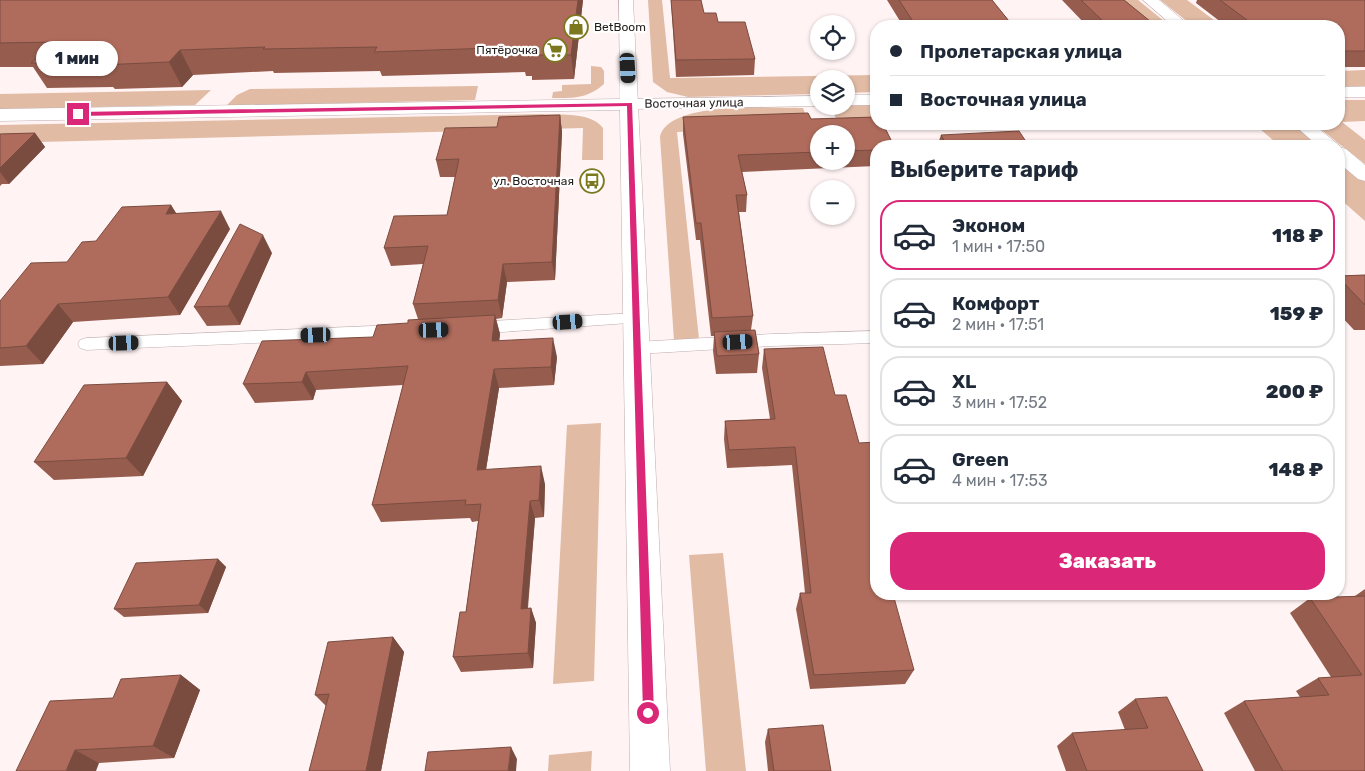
<!DOCTYPE html>
<html lang="ru">
<head>
<meta charset="utf-8">
<style>
  :root { --surface:#fff; --page:#f2f2f3; --text:#1f2937; --muted:#747a83; --line:#e0e1e3; --accent:#db2777 }
  body { margin:0; font-family:Rubik,sans-serif; background:var(--page); color:var(--text); height:100vh; display:flex; flex-direction:column; font-size:19px; white-space:nowrap }
  * { box-sizing:border-box; margin:0 }
  p { font-size:16px; color:var(--muted) }
  .icon { flex:none; width:28px; height:28px; fill:none; stroke:currentColor; stroke-width:2; stroke-linecap:round; stroke-linejoin:round }
  .map { position:relative; flex:1; overflow:hidden }
  .sheet { position:absolute; left:870px; top:140px; width:475px; height:460px; display:flex; flex-direction:column; background:var(--surface); border-radius:20px; box-shadow:0 1px 4px #0004 }
  .sheet>* { flex:none }
  .top-card { position:absolute; left:870px; top:20px; width:475px; height:110px; border-radius:20px; box-shadow:0 1px 4px #0004; display:grid; align-content:center; height:110px; padding:0 20px; background:var(--surface) }
  .buttons { position:absolute; left:810px; top:15px; display:grid; gap:10px }
  .buttons a { display:grid; place-items:center; width:45px; height:45px; border-radius:50%; background:var(--surface); box-shadow:0 1px 4px #0004; font-size:25px }
  .end { position:absolute; width:22px; height:22px; margin:-11px; border:6px solid #db2777; background:#fff; box-shadow:0 0 0 2px #fff }
  .from { border-radius:50% }
  .bubble { position:absolute; height:35px; border-radius:18px; background:var(--surface); box-shadow:0 1px 4px #0004; font-size:16px; font-weight:800; line-height:35px; text-align:center }
  .car { position:absolute; width:15px; height:30px; margin:-15px -8px; border-radius:6px; box-shadow:0 0 4px 1px #0007; background:linear-gradient(#222 24%,#8ab4d8 0 40%,#222 0 76%,#8ab4d8 0 86%,#222 0) }
  .top-card b { display:flex; align-items:center; gap:18px; height:48px; font-size:19px }
  .top-card b+b { border-top:1px solid var(--line) }
  .top-card i { width:12px; height:12px; background:var(--text) }
  ul { padding:0; list-style:none }
  li { display:flex; align-items:center; gap:15px; height:70px; margin:0 10px 8px; padding:0 10px; border:2px solid var(--line); border-radius:20px }
  li div { flex:1 }
  li b { display:block; font-size:19px }
  li em { font-style:normal; font-weight:800 }
  li.current { border-color:var(--accent) }
  li>.icon { width:45px; height:45px; stroke-width:1.5 }
  h2 { padding:0 20px; font-size:22px; line-height:60px }
  .cta { display:flex; gap:10px; margin-top:auto; padding:10px 20px }
  .cta a { flex:1; height:58px; border-radius:20px; background:var(--accent); color:#fff; font-size:20px; font-weight:800; line-height:58px; text-align:center }
  .map>svg:first-child { display:block }
  .green { fill:#e1bba4 }
  .lines { fill:none; stroke-linecap:round; stroke-linejoin:round }
  .lane-casing { stroke:#beacad; stroke-width:1 }
  .street-casing { stroke:#beacad; stroke-width:1 }
  .secondary-casing { stroke:#beacad; stroke-width:1 }
  .lane { fill:#fff; fill-rule:evenodd }
  .street { fill:#fff; fill-rule:evenodd }
  .secondary { fill:#fff; fill-rule:evenodd }
  .wall { fill:#965d4f; fill-rule:evenodd }
  .shaded-wall { fill:#7a4c40 }
  .building { fill:#af6c5c; stroke:#7a4c40 }
  .route { fill:#db2777 }
  .labels { text-anchor:middle; stroke-width:4.5; stroke-linejoin:round; paint-order:stroke }
  .far-poi-label { font-size:12px; fill:#231c1c; stroke:#fff; text-anchor:end }
  .far-street-label { font-size:12px; fill:#231c1c; stroke:#fff }
</style>
</head>
<body>
<div class="map">
<svg width="1365" height="771" viewBox="0 0 1365 771">
  <rect width="100%" height="100%" fill="#fff3f4"/>
  <path class="green" d="M648,0H662L670,78L876,75V92L846,93V79H819V94L688,97L667,92L653,82Z
    M1114,0H1138L1170,26H1143Z
    M1160,0H1187L1222,26H1193Z
    M591,66L601,67L604,71V84C587,99 573,98 552,98L553,92L562,91V85L591,84Z
    M1365,70V86L1339,87V71Z
    M478,86L475,100L226,106L237,95L250,89Z
    M211,90L195,105L0,109V94Z
    M1339,100H1365V121L1342,122L1365,140V164L1314,124H1339Z
    M876,105V124H1067L840,129L831,106Z
    M803,108L810,127L677,132L699,339L674,340L660,137C668,100 773,108 803,108Z
    M542,114C561,115 591,112 603,128V160H582L583,128L0,143V125Z
    M1254,124H1293L1322,146H1280Z
    M1339,160L1365,181V221L1339,198Z
    M601,423L594,681L553,684L567,425Z
    M723,553L746,771H706L689,555Z
    M592,751L591,771H548L549,755Z"/>
  <g class="lines">
    <g class="lane-casing">
      <path id="lane" d="M637,313L643,314L645,318L643,322L474,334L468,332L466,328L468,324L474,322Z
        M398,325L404,327L406,331L404,335L398,337L86,350L80,348L78,344L80,340L86,338Z
        M876,331V343L772,346L637,354L631,352L629,348L631,344L637,342L772,334Z"/>
    </g>
    <g class="street-casing">
      <path id="street" d="M1143,0H1159L1190,26H1173Z
        M1339,87H1365V97H1339Z
        M846,95H876V105H846Z
        M819,96V106L630,109L624,108L621,104L624,100L630,99Z
        M1293,124H1313L1340,146L1339,147L1346,149L1365,165V181L1358,179L1339,163V146H1318Z"/>
    </g>
    <g class="secondary-casing">
      <path id="secondary" d="M619,0H633L670,771H630L620,110L0,121V109L620,99Z"/>
    </g>
    <use href="#lane" class="lane"/>
    <use href="#street" class="street"/>
    <use href="#secondary" class="secondary"/>
  </g>
  <path class="wall" d="M0,0H583L574,79L532,80V76H526L525,72L382,76L380,71L274,73L273,71L193,75L182,87L115,89L113,87L47,88L33,67H0Z
    M671,0L704,13L718,22L755,59L754,75L676,77L672,16Z
    M887,0H992L1013,26H903Z
    M1062,0H1124L1156,26H1087Z
    M1197,0H1365V67H1339V26H1226L1196,3Z
    M808,113L811,119L876,117V124H883L894,146H876V166L742,172L747,195L746,212H739L753,316L751,330H755L759,354L757,373L716,374L713,351L714,336H711L700,240H696L683,134V117ZM819,134H846V161H819Z
    M560,115L562,132L555,280L507,282L502,318L496,319L500,334L499,341L557,357L554,385L499,388L486,470L545,484L544,517L535,518L528,608H531L536,623L533,668L461,672L453,657L466,612L478,521L472,522L470,518L381,522L372,505L403,385L316,390L313,400L255,403L243,384L373,337L418,319L413,304L423,264L391,266L384,248L447,215L455,177H440L436,160L497,127Z
    M35,133L45,147L9,184H2L0,186V134Z
    M941,135L1029,146H937Z
    M171,205L176,213L230,229L180,315L73,322L43,364L0,366V301L67,262L96,241Z
    M272,253L240,325L207,326L194,307Z
    M1365,275V330H1354L1339,314V276Z
    M764,349L876,594L914,670L905,684L810,689L796,609L800,593H805L792,465L727,468L724,439L725,421L770,419L762,368Z
    M167,382L182,401L143,476L54,480L34,462Z
    M218,559L226,567L208,613L124,617L114,609Z
    M1365,589V771H1255L1224,713L1244,701L1300,697L1296,691L1318,678L1331,677L1290,613L1310,598L1355,596Z
    M393,637L404,652L381,771H309L326,706L315,695Z
    M181,675L200,690L174,758L99,763L16,771Z
    M1135,699L1203,771H1066L1057,746L1072,733L1125,730L1118,712Z
    M768,729L831,771H768L765,742Z"/>
  <path class="shaded-wall" d="M578,0H583L574,79L571,55Z
    M180,50L193,75L182,87L169,62Z
    M560,115L562,132L555,280L552,262Z
    M35,133L45,147L9,184L0,172V168Z
    M171,205L182,223L166,214Z
    M221,211L230,229L180,315L168,297Z
    M263,235L272,253L240,325L228,306Z
    M503,264L507,282L502,318L498,300Z
    M58,304L73,322L43,364L26,346Z
    M495,315L500,334L497,360L492,341Z
    M553,338L557,357L554,385L551,367Z
    M494,369L499,388L483,488L477,470Z
    M306,372L316,390L313,400L302,382Z
    M167,382L182,401L143,476L126,458Z
    M541,466L545,484L544,517L539,500Z
    M530,501L535,518L526,624L521,609Z
    M218,559L226,567L208,613L199,605Z
    M531,608L536,623L533,668L528,653Z
    M393,637L404,652L381,771H366Z
    M181,675L200,690L174,758L153,746Z
    M511,747L517,759L516,771H508Z
    M75,750L99,763L96,771H66Z"/>
  <path class="building" d="M0,0H578L571,55H529V51L522,52L523,47L374,52L377,47L263,49L265,47L180,50L169,62L100,65L102,62L31,63L57,42L0,43Z
    M671,0H701L704,13H716L718,22H745L755,59L676,60Z
    M899,0H992L1013,26H916Z
    M1081,0H1124L1156,26H1108Z
    M1220,0H1365V51H1342L1339,49V26H1255Z
    M808,113L811,119L876,117V124H883L894,146H876V150L846,151V134H819V152L738,155L747,195H736L753,316L712,318L701,223H696L683,117Z
    M560,115L552,262L503,264L498,300L413,304L428,246L384,248L394,216L447,215L459,159L436,160L445,128L497,127L499,117Z
    M1019,131L1029,146H947L941,135Z
    M35,133L0,168V134Z
    M171,205L166,214L221,211L168,297L58,304L26,346L0,348V301L31,263L67,262L82,242L96,241L122,207Z
    M240,224L263,235L228,306L194,307Z
    M1365,275V305L1339,278V276Z
    M495,315L492,341L553,338L551,367L494,369L477,470L541,466L539,500L530,501L521,609L531,608L528,653L453,657L460,612H466L481,504L465,505L466,500L372,505L408,366L306,372L302,382L243,384L262,341L373,337L377,325L408,323V320Z
    M755,330L759,354L717,356L714,332Z
    M823,347L835,395H846L859,443L876,442V594H893L914,670L814,675L800,593H811L795,447L729,450L725,421L775,419L764,349Z
    M167,382L126,458L34,462L84,385Z
    M218,559L199,605L114,609L136,563Z
    M1365,596V771H1283L1244,701L1329,695L1318,678L1362,675L1310,598Z
    M393,637L366,771H309L329,694L315,695L328,642Z
    M181,675L153,746L75,750L66,771H16L50,701L113,698L121,679Z
    M1167,697L1203,771H1087L1072,733L1148,728L1135,699Z
    M823,725L831,771H774L768,729Z
    M511,747L508,771H425L428,752Z"/>
  <path class="route" d="M632,103L654,713L652,717L648,719L644,717L643,713L627,106L78,116L75,114L78,112Z"/>
  <defs>
    <g id="shop-ring" transform="scale(1.25)"><circle r="9.5" fill="#fff" stroke="#7b781e" stroke-width="1.5"/><path d="M-5-2.5h2.3a2.7 3.5 0 0 1 5.4 0H5L5.5 6h-11ZM-1.5-2.5h3a1.5 2.3 0 0 0-3 0Z" fill="#7b781e"/></g>
    <g id="supermarket-ring" transform="scale(1.25)"><circle r="9.5" fill="#fff" stroke="#7b781e" stroke-width="1.5"/><path d="M-6-5.5h2.5l.6 2H6L4.5 2H-2.5L-4.4-4H-6ZM-1.5 3.2a1.3 1.3 0 1 0 .1 0ZM3 3.2a1.3 1.3 0 1 0 .1 0Z" fill="#7b781e"/></g>
    <g id="bus-ring" transform="scale(1.25)"><circle r="9.5" fill="#fff" stroke="#7b781e" stroke-width="1.5"/><path d="M-5-6H5V4H4V6H2V4H-2V6H-4V4H-5ZM-3.5-4V0h7V-4ZM-3.5 1.2v1.5H-2V1.2ZM2 1.2v1.5H3.5V1.2Z" fill="#7b781e"/></g>
  </defs>
  <g fill-rule="evenodd">
    <use href="#shop-ring" x="576" y="27"/>
    <use href="#supermarket-ring" x="555" y="50"/>
    <use href="#bus-ring" x="592" y="181"/>
  </g>
  <g class="labels">
    <g class="far-poi-label">
      <text x="594" y="31" text-anchor="start">BetBoom</text>
      <text x="538" y="54">Пятёрочка</text>
      <text x="574" y="185">ул. Восточная</text>
    </g>
    <g class="far-street-label">
      <text transform="translate(694 103) rotate(-1)" y="4">Восточная улица</text>
    </g>
  </g>
</svg>
<div class="buttons">
<a><svg class="icon" aria-label="locate" viewBox="0 0 24 24"><circle cx="12" cy="12" r="6"/><path d="M12 2v4M12 18v4M2 12h4M18 12h4"/></svg></a>
<a><svg class="icon" aria-label="layers" viewBox="0 0 24 24"><path d="M12 4l9 5-9 5-9-5zM3 14l9 5 9-5"/></svg></a>
<a>+</a>
<a>−</a>
</div>
<i class="end from" style="left:648px;top:713px"></i>
<i class="end" style="left:78px;top:114px"></i>
<div class="bubble" style="left:36px;top:41px;width:82px">1 мин</div>
<i class="car" style="left:628px;top:68px;rotate:177deg"></i>
<i class="car" style="left:568px;top:322px;rotate:86deg"></i>
<i class="car" style="left:434px;top:330px;rotate:88deg"></i>
<i class="car" style="left:316px;top:335px;rotate:268deg"></i>
<i class="car" style="left:738px;top:342px;rotate:87deg"></i>
<i class="car" style="left:124px;top:343px;rotate:88deg"></i>
<div class="top-card">
<b><i class="from"></i>Пролетарская улица</b>
<b><i></i>Восточная улица</b>
</div>
<section class="sheet">
<h2>Выберите тариф</h2>
<ul>
<li class="current"><svg class="icon" aria-label="car" viewBox="0 0 24 24"><path d="M5 17H2v-5l4-1 3-4h7l3 4 3 1v5h-3M9 17h6M6 11h13"/><circle cx="7" cy="17" r="2"/><circle cx="17" cy="17" r="2"/></svg><div><b>Эконом</b><p>1 мин · 17:50</p></div><em>118 ₽</em></li>
<li><svg class="icon" aria-label="car" viewBox="0 0 24 24"><path d="M5 17H2v-5l4-1 3-4h7l3 4 3 1v5h-3M9 17h6M6 11h13"/><circle cx="7" cy="17" r="2"/><circle cx="17" cy="17" r="2"/></svg><div><b>Комфорт</b><p>2 мин · 17:51</p></div><em>159 ₽</em></li>
<li><svg class="icon" aria-label="car" viewBox="0 0 24 24"><path d="M5 17H2v-5l4-1 3-4h7l3 4 3 1v5h-3M9 17h6M6 11h13"/><circle cx="7" cy="17" r="2"/><circle cx="17" cy="17" r="2"/></svg><div><b>XL</b><p>3 мин · 17:52</p></div><em>200 ₽</em></li>
<li><svg class="icon" aria-label="car" viewBox="0 0 24 24"><path d="M5 17H2v-5l4-1 3-4h7l3 4 3 1v5h-3M9 17h6M6 11h13"/><circle cx="7" cy="17" r="2"/><circle cx="17" cy="17" r="2"/></svg><div><b>Green</b><p>4 мин · 17:53</p></div><em>148 ₽</em></li>
</ul>
<div class="cta"><a>Заказать</a></div>
</section>
</div>
</body>
</html>
